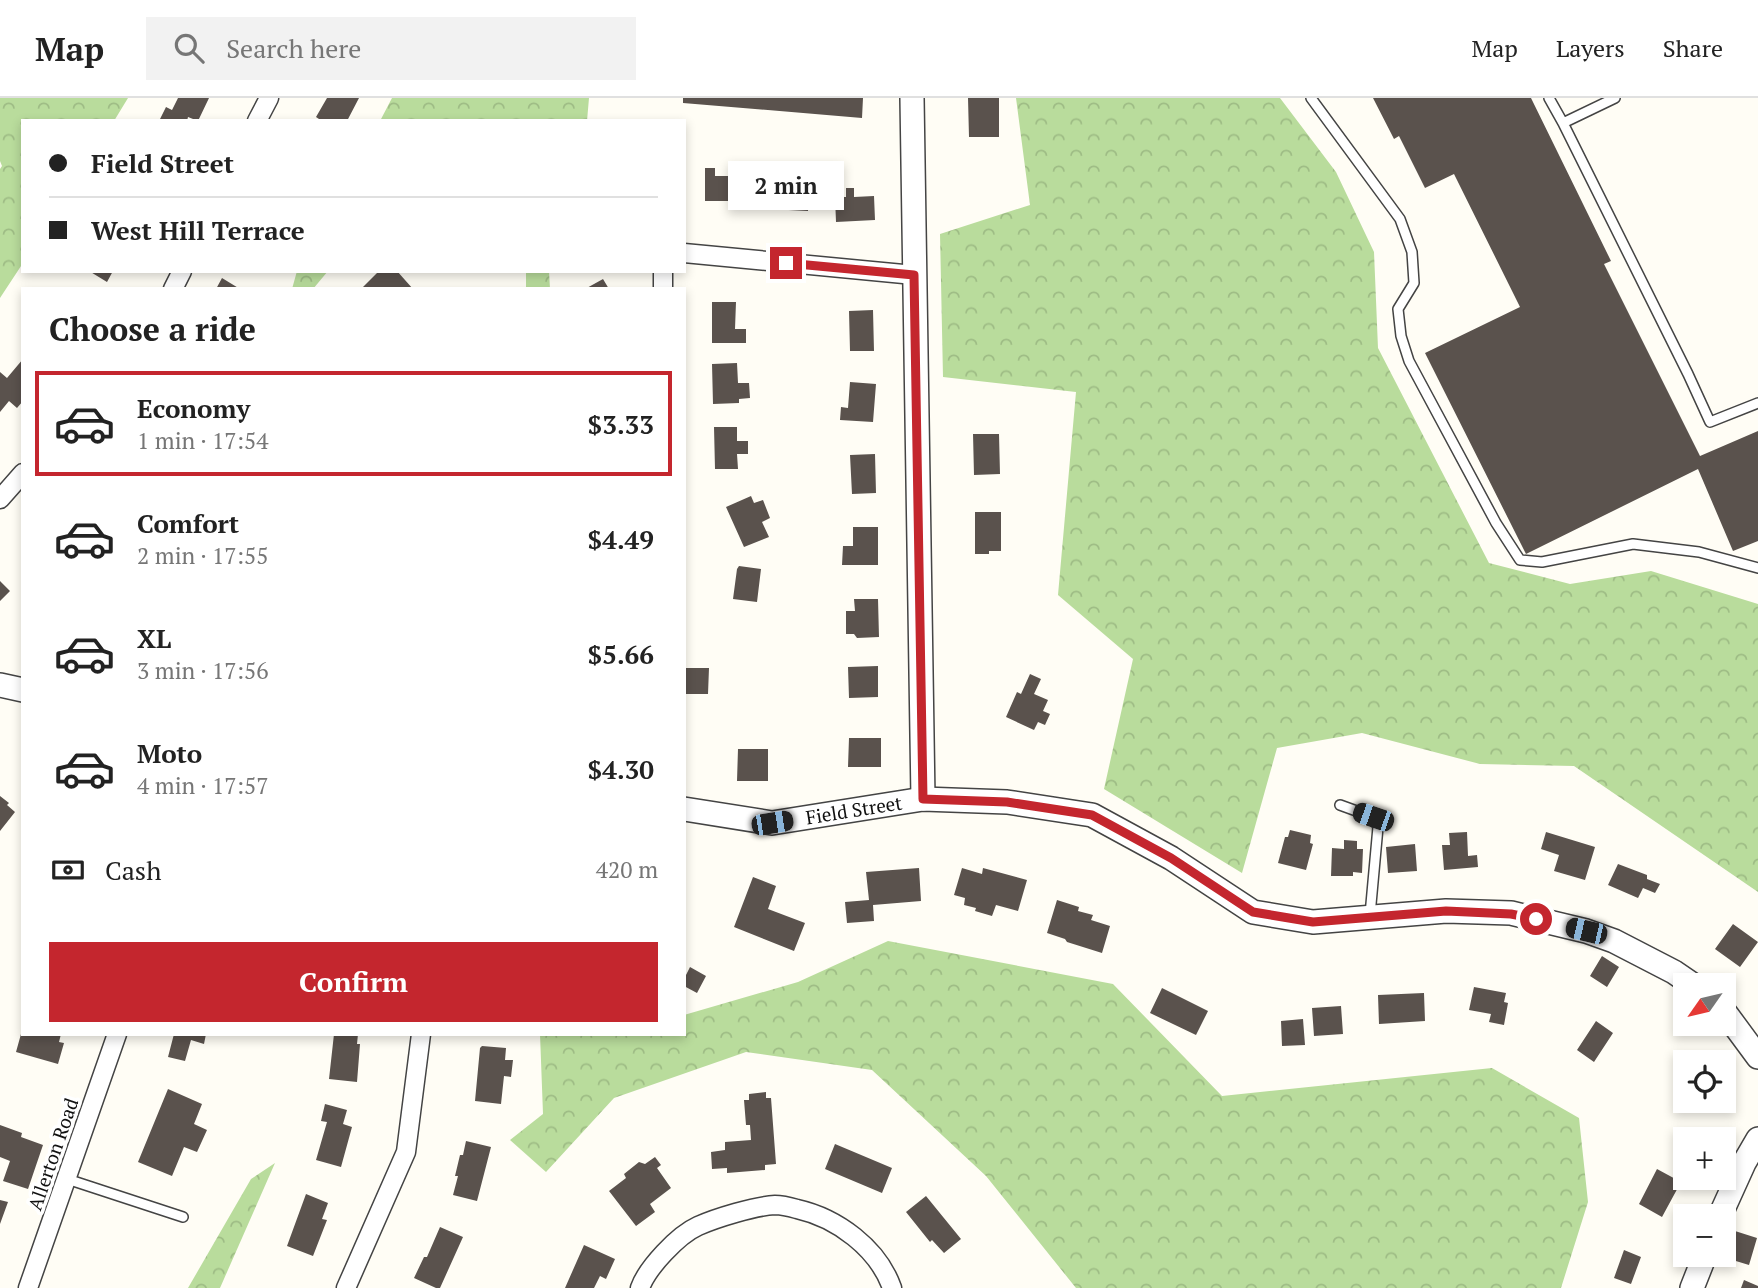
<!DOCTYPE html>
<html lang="en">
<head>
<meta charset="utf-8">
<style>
  :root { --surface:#fff; --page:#f2f2f2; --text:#222; --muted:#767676; --line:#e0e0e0; --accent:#c4262e }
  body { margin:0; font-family:"PT Serif",serif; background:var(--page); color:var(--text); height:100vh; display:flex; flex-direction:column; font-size:26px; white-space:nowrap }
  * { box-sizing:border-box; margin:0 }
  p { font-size:23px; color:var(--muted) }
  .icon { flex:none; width:38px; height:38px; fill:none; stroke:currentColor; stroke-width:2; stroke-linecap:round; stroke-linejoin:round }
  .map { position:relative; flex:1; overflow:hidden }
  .side { position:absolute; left:21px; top:189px; width:665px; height:749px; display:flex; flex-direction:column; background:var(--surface); border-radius:0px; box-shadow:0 4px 10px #0003 }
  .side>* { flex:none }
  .banner { position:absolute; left:21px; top:21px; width:665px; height:154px; border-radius:0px; box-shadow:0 4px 10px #0003; display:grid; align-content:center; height:154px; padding:0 28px; background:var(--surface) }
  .needle { width:46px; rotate:236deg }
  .tools { position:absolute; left:1673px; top:875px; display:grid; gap:14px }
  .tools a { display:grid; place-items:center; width:63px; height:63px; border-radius:0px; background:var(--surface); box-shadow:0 4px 10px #0003; font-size:35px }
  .end { position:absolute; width:32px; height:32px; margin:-16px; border:9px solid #c4262e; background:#fff; box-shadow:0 0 0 4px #fff }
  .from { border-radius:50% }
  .bubble { position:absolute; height:49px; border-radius:0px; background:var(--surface); box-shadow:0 4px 10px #0003; font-size:23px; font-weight:600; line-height:49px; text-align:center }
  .car { position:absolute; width:21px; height:42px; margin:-21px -10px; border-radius:9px; box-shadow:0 0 5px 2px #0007; background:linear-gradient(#222 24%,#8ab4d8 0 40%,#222 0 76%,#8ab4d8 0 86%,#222 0) }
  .banner b { display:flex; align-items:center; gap:24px; height:66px; font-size:26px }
  .banner b+b { border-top:2px solid var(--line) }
  .banner i { width:18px; height:18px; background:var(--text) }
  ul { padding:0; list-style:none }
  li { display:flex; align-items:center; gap:21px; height:105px; margin:0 14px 10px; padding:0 14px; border:4px solid transparent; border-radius:0px }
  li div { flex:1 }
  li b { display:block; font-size:26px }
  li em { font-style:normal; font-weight:600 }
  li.selected { border-color:var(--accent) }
  li>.icon { width:63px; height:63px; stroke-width:1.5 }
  h2 { padding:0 28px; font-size:32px; line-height:84px }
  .pay { display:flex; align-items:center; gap:18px; height:77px; padding:0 28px; font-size:26px }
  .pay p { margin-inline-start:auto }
  .primary-button { display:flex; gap:14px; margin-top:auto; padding:14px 28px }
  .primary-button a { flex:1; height:80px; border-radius:0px; background:var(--accent); color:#fff; font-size:28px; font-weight:600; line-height:80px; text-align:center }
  header { display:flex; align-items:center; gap:42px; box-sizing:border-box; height:98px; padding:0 35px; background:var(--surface); border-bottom:2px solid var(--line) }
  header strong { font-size:33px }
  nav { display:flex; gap:38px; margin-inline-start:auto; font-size:24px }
  .search { width:490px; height:63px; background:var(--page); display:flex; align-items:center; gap:18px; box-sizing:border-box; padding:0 24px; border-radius:0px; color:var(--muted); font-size:26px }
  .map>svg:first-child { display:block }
  .forest { fill:url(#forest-crowns) }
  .building { fill:#5a524d }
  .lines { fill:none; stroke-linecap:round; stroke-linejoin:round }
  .service-casing { stroke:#444; stroke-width:12 }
  .minor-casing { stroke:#444; stroke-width:21 }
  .tertiary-casing { stroke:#444; stroke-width:26 }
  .service { stroke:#fff; stroke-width:9 }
  .minor { stroke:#fff; stroke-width:18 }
  .tertiary { stroke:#fff; stroke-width:23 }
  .route { stroke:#c4262e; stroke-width:9 }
  .labels { text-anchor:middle; stroke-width:7; stroke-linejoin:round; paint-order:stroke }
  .street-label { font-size:19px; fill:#111; stroke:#fff }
</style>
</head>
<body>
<header>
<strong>Map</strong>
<div class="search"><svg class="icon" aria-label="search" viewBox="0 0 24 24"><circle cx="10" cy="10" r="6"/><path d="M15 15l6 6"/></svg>Search here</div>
<nav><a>Map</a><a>Layers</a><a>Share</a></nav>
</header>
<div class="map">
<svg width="1758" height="1190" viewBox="0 0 1758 1190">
  <defs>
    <pattern id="forest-crowns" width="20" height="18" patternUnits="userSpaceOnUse" patternTransform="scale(1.75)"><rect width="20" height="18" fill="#b9dc9c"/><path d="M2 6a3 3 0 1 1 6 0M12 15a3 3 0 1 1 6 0" fill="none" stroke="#9ebc85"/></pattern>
  </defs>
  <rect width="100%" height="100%" fill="#fffdf5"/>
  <path class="forest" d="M0,0H128L114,23H23V165L0,200V71L2,68L0,63Z
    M392,0H589L587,23H380Z
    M1016,0H1280L1336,74L1374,154L1378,250L1489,465L1570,486L1651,473L1758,506V794L1574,668L1480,666L1362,635L1277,650L1242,775L1104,691L1133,561L1058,497L1076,294L943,279L940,136L1030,107Z
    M297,173H328L313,191H292Z
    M526,173H549L550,191H526Z
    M888,843L1113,886L1222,998L1492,970L1579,1020L1588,1104L1561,1190H1076L986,1078L872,972L746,954L614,1000L546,1074L510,1042L543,1016L540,936H684V917L798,884Z
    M275,1065L220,1190H188L251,1081Z"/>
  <path class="building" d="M178,0H209L198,23L188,19L187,23H159L166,9L172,12Z
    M327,0H359L347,23H322L316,19Z
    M683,0H863L862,20L683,5Z
    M968,0H999V39H969Z
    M1373,0H1531L1611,163L1604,166L1700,358L1758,333V443L1733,453L1698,371L1526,456L1425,255L1520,209L1454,76L1425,90L1399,38L1394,41Z
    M705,70H715V78H745L744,103H705Z
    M778,81H791L790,88L809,90L808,113L769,111L770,88H778Z
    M846,90H854V99L874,98L875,122L836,124L835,99H846Z
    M89,173H113L107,184Z
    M379,173H397L413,191H361Z
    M222,180L240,191H216Z
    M603,181L609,191H585Z
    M712,204H736L735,231H746V245H712Z
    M873,212L874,253H850L849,213Z
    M23,261V303L17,310L9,303L0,314V274L7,280Z
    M737,265L738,285H749L750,300L739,301V305L713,306L712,266Z
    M850,284L876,286L873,324L840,322L841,309L848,310Z
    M714,329H737V343H748V356H737L738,371H715Z
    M973,336H999L1000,376L974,377Z
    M875,356L876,395L852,396L850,357Z
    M751,398L754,405L763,402L770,420L762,424L769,439L744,449L726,409Z
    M975,414H1001V453H989V456H975Z
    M853,429H878V467H842L843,448H853Z
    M739,468L761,471L757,504L733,501L737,471Z
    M0,483L10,493L0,503Z
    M854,501H878L879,539L857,540L854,536H846V513H855Z
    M878,568V599L849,600L848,569Z
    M684,570H709L708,596H684Z
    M1030,576L1041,581L1034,596L1048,602L1043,613L1050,616L1045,627L1038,624L1034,632L1006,619L1017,594L1021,596Z
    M849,640H881V669H848Z
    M738,651H768V683H737Z
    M0,698L9,705L7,707L15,714L0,733Z
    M1290,732L1311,737L1310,745L1313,746L1306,772L1278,765L1285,739H1288Z
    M1467,734L1468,758L1477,757L1478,769L1444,772L1442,747H1450L1449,735Z
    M1546,734L1595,749L1585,782L1554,773L1559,757L1541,751Z
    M1344,742L1357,743V751H1363L1362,775L1353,774V778H1331L1332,750L1344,751Z
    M1415,746L1417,773L1388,775L1386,749Z
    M1618,766L1647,777V781L1660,786L1655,795L1643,790L1638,800L1608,787Z
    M919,770L921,803L873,807L874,823L847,825L845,804L869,802L866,774Z
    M962,770L982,776L983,770L1027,782L1018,813L996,807L992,818L975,813L976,810L964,807L965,800L954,797Z
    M753,779L776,788L768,811L805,825L794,853L734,829Z
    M1057,802L1079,809L1078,813L1093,817L1091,822L1110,828L1102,855L1067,844L1065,841L1047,835Z
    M1733,826L1758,844L1740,869L1715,851Z
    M1602,858L1619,869L1607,889L1590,878Z
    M690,869L706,878L697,895L684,888V881Z
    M1474,889L1506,895L1504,904L1508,905L1504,927L1489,924L1491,916L1469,912Z
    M1162,890L1208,913L1196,937L1150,915Z
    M1424,895L1425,923L1379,926L1378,897Z
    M1341,908L1343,936L1314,938L1312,910Z
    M1303,921L1305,947L1282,948L1281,923Z
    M1596,923L1613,935L1594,964L1577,952Z
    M21,936H61L59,944L64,945L58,966L16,954Z
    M174,936H206L204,946L191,942L185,963L168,959Z
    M334,936H358L357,946H360L357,984L329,981Z
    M482,948L506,950L505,962H513L511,979L504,978L501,1006L475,1003L480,950Z
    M168,991L202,1006L194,1026L207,1032L197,1054L184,1049L172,1078L138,1064Z
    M766,994V1000H771L776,1066L765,1067V1072L727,1075V1070L712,1071L711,1054L725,1052V1044L751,1042L750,1027H746L744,1002H749V996Z
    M325,1006L347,1012L343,1026L352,1029L341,1069L316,1062L327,1024L321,1023Z
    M0,1027L22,1035L21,1039L43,1047L28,1091L3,1083L10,1063L0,1059Z
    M466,1043L491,1049L477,1103L453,1097L458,1078H455L460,1057H463Z
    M835,1046L892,1070L882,1095L825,1071Z
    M655,1059L661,1067L657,1070L671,1090L650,1106L655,1114L636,1128L609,1093L626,1080L624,1076L639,1064L645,1066Z
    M1657,1071L1681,1084L1662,1119L1639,1106Z
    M306,1096L328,1105L322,1121L327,1122L313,1158L287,1148Z
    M926,1098L961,1141L944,1155L932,1142L930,1144L906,1114Z
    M0,1102L8,1104L0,1126Z
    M440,1129L463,1139L440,1190H436L414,1180L424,1159H427Z
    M1735,1133L1757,1140L1749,1167L1726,1160Z
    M584,1147L615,1161L606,1181L600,1178L594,1190H565Z
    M1624,1152L1641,1159L1631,1186L1614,1180Z
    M1744,1182L1758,1188V1190H1741Z"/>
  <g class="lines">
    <g class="service-casing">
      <path id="service" d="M1311,0L1400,121L1412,154L1414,185L1398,211L1401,238L1409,263L1496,425L1520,462L1542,464L1633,446L1699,454L1758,470
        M1549,0L1563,25L1615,0
        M1563,25L1688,276L1710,324L1758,305
        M1340,707L1373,719L1378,729L1370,817
        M67,1081L183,1119"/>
    </g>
    <g class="minor-casing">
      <path id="minor" d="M257,23L269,0
        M684,155L914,177
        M663,173V191
        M173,191L182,173
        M0,401L23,375
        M28,1190L117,936
        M346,1190L406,1054L421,936
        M640,1190C647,1170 678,1137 698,1128C716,1120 755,1108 775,1107C782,1107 790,1109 797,1111C837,1120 878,1150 892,1190"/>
    </g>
    <g class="tertiary-casing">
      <g id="tertiary">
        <path d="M912,0L923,701"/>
        <path d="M0,587L23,592"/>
        <path id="s1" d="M684,711L772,725L923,701L1007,704L1092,717L1171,760L1253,814L1313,824L1446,813L1511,815L1586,833L1614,843L1674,874L1693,887"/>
        <path d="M1724,913L1758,959"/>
        <path d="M1720,1118L1744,1065L1758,1041"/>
        <path d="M1692,1190L1705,1157"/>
      </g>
    </g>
    <use href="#service" class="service"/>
    <use href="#minor" class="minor"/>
    <use href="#tertiary" class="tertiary"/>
  </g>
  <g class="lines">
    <path class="route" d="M786,165L914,177L923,701L1007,704L1092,717L1171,760L1253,814L1313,824L1446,813L1511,816L1536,821"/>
  </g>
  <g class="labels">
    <g class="street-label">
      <text dy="7" stroke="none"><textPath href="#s1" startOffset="172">Field Street</textPath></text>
      <text transform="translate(53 1056) rotate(-71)" y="7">Allerton Road</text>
    </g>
  </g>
</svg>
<div class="tools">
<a><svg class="needle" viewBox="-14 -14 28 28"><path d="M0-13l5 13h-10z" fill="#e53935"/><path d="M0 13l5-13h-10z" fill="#767676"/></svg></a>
<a><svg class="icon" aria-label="locate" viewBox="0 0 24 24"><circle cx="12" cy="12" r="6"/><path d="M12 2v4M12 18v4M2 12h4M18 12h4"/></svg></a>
<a>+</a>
<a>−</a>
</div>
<i class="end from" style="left:1536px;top:821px"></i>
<i class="end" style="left:786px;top:165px"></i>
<div class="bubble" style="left:728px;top:63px;width:116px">2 min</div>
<i class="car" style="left:1373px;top:719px;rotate:289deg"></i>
<i class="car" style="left:772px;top:725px;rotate:81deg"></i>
<i class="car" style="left:1586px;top:833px;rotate:283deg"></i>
<div class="banner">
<b><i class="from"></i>Field Street</b>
<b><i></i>West Hill Terrace</b>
</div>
<section class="side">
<h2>Choose a ride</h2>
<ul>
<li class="selected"><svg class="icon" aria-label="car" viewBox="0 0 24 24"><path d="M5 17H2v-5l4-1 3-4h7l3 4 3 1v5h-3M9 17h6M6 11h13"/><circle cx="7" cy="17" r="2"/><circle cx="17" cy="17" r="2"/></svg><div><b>Economy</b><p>1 min · 17:54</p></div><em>$3.33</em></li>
<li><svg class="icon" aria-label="car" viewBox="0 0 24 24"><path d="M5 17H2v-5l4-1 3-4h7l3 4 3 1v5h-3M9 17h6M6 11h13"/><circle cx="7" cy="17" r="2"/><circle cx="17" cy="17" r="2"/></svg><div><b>Comfort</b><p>2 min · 17:55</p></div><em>$4.49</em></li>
<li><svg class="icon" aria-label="car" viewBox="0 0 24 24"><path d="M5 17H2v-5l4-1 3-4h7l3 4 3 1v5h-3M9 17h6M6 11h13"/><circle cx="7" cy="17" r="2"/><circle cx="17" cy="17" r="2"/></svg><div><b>XL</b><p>3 min · 17:56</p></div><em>$5.66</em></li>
<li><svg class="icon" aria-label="car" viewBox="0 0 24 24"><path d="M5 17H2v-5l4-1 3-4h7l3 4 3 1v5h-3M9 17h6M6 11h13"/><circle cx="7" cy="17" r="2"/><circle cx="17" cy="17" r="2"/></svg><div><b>Moto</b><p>4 min · 17:57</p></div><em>$4.30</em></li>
</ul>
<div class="pay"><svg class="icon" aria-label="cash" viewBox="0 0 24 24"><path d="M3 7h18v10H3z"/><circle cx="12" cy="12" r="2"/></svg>Cash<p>420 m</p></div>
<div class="primary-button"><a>Confirm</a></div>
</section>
</div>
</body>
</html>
